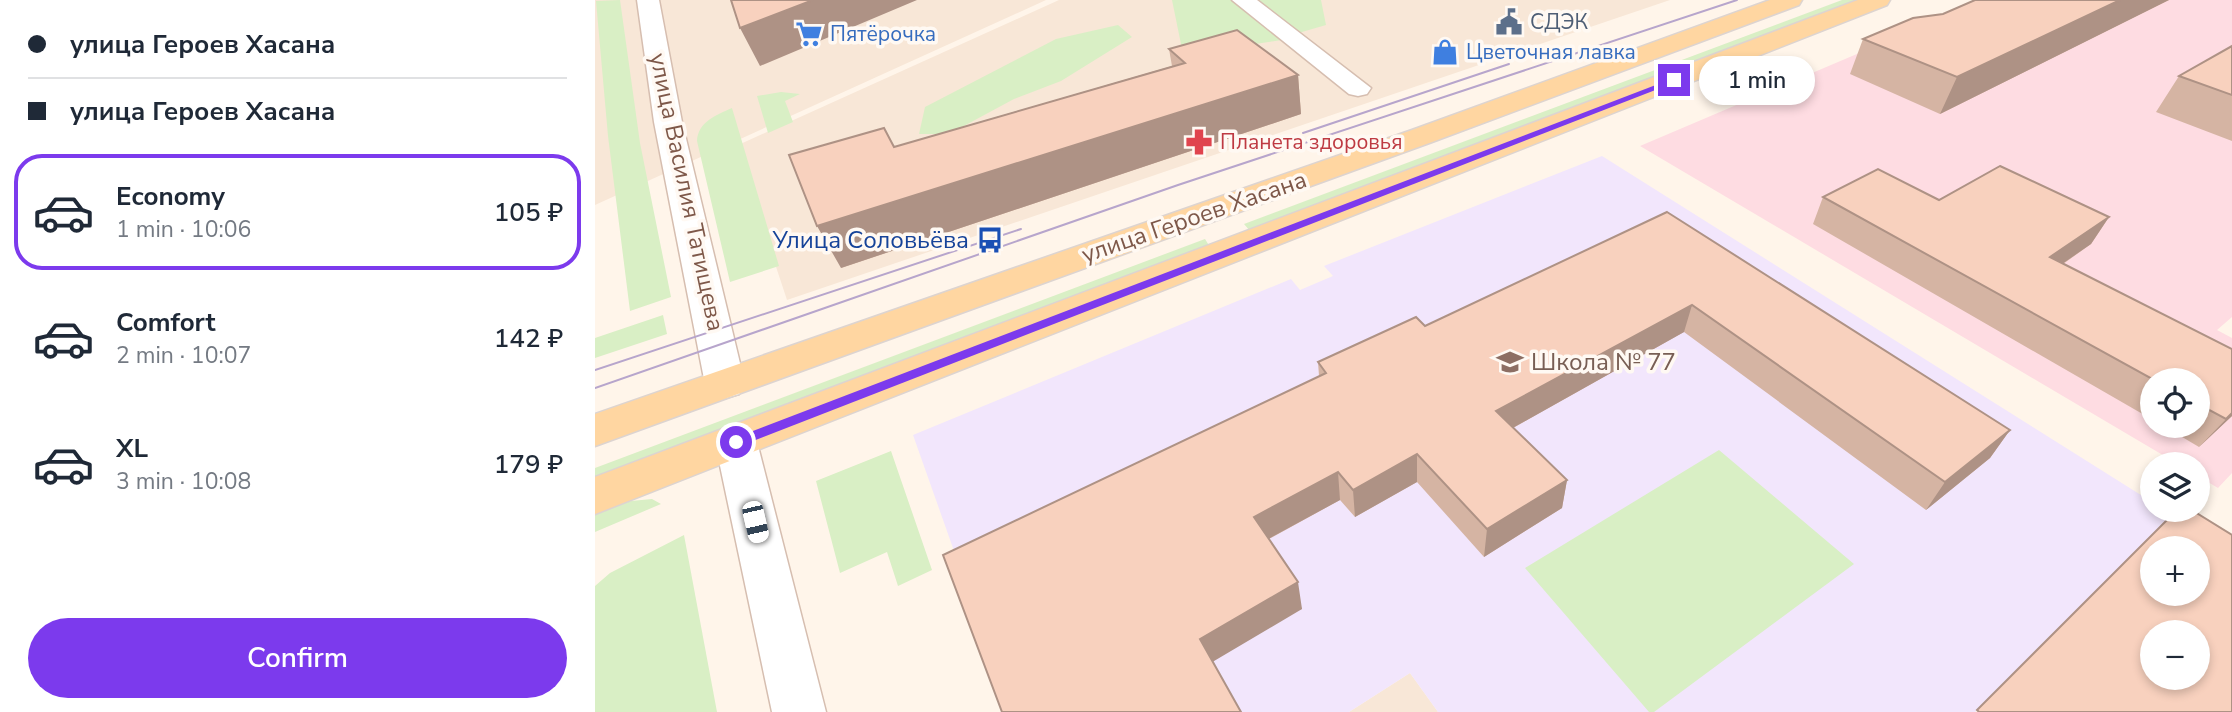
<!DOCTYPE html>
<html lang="en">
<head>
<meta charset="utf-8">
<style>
  :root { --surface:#fff; --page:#f6f6f7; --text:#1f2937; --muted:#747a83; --line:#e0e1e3; --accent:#7c3aed }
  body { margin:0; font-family:"Nunito Sans",sans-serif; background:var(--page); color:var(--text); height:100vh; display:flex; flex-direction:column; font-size:26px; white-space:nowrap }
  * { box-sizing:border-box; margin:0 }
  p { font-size:23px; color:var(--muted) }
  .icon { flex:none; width:38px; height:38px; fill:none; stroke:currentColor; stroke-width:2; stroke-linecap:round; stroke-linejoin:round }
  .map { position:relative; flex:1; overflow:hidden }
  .sheet { display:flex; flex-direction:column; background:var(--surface); width:595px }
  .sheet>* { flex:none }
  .guide { display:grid; align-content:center; height:154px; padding:0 28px; background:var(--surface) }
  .buttons { position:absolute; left:1545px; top:368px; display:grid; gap:14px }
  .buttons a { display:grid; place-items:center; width:70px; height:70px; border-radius:50%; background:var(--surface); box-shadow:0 4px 10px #0003; font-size:35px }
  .end { position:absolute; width:32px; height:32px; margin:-16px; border:9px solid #7c3aed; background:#fff; box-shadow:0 0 0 4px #fff }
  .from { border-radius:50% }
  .bubble { position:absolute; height:49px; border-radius:24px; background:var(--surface); box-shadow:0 4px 10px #0003; font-size:23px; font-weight:600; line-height:49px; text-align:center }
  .car { position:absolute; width:21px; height:42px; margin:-21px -10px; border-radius:9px; box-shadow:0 0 5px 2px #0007; background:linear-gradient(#fff 24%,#345 0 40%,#fff 0 76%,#345 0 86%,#fff 0) }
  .guide b { display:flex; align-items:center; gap:24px; height:66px; font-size:26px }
  .guide b+b { border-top:2px solid var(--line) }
  .guide i { width:18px; height:18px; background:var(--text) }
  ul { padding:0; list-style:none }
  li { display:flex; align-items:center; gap:21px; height:116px; margin:0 14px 10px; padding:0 14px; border:4px solid transparent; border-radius:28px }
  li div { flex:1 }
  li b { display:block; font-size:26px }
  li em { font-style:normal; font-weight:600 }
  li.on { border-color:var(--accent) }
  li>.icon { width:63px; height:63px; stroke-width:1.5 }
  .primary-button { display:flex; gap:14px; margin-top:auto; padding:14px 28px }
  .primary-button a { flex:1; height:80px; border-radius:42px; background:var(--accent); color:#fff; font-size:28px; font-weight:600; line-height:80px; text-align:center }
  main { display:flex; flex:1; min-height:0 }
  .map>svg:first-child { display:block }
  .residential { fill:#f8e7d7 }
  .education { fill:#f2e6fc }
  .medical { fill:#fedce2; fill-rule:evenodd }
  .green { fill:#d9efc5 }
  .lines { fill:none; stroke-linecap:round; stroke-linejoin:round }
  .minor-casing { stroke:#d6beb0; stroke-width:3 }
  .major-casing { stroke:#ddd4d0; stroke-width:3 }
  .minor { fill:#fff; fill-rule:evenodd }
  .major { fill:#ffd6a1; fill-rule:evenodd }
  .tram { stroke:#b7a5cc; stroke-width:2 }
  .wall { fill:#d5b4a3 }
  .shaded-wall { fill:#ae9285 }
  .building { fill:#f8d1be; stroke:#ae9285; stroke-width:2; fill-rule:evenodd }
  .route { fill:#7c3aed }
  .labels { text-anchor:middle; stroke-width:7; stroke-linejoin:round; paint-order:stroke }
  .far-service-label { font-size:21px; fill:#4e5e75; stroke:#fff9f3; text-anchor:start }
  .far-shop-label { font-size:21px; fill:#366cbe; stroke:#fff9f3; text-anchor:start }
  .far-health-label { font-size:21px; fill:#be3a42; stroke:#fff9f3; text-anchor:start }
  .street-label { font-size:24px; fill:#7e5849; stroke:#fff9f3 }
  .transit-label { font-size:24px; fill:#164399; stroke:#fff9f3; text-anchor:end }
  .education-label { font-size:24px; fill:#785e54; stroke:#fff9f3; text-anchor:start }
</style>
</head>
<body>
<main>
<section class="sheet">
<div class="guide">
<b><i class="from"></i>улица Героев Хасана</b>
<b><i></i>улица Героев Хасана</b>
</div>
<ul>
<li class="on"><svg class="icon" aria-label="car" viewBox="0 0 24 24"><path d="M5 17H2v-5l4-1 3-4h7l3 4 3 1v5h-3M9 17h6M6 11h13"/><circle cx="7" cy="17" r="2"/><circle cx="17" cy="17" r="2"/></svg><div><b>Economy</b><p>1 min · 10:06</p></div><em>105 ₽</em></li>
<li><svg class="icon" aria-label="car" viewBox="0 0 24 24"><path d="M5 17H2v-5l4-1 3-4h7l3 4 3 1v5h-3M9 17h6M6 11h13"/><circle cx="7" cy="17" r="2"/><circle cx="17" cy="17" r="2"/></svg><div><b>Comfort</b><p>2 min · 10:07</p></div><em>142 ₽</em></li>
<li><svg class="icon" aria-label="car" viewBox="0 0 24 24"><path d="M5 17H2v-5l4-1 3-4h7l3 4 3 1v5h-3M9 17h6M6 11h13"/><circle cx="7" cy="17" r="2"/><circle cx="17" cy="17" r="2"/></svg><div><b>XL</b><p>3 min · 10:08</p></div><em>179 ₽</em></li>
</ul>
<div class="primary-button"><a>Confirm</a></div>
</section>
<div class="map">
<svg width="1637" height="712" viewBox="0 0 1637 712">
  <rect width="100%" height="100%" fill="#fff5ea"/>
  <path class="residential" d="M0,0H451L0,205Z
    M464,0H1075L192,300L141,146Z
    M815,673L843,712H754Z"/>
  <path class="education" d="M1007,156L1557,502L1558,509H1569L1577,515L1380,712H843L815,673L754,712H416L318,435L696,279L705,290L738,276L729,266Z"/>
  <path class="medical" d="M1389,0H1637V317L1622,330L1637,338V473L1623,488L1603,476V464H1583L1045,146ZM1558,380H1603V425H1558Z"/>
  <path class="green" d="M25,0L45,143L76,297L35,311L13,136L1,1Z
    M577,0H642L687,40L613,51L587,49Z
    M654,0H726L731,25L700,34Z
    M1247,0H1264L655,231L649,224Z
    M523,25L537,37L466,81L419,99L354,134H324L330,107L461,39Z
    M186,92L205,94L190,101L198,122L173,133L162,96Z
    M137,108L184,266L135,282L102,141C103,122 121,115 137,108Z
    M610,239L615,247L0,480V468Z
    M68,315L72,334L0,358V338Z
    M1124,450L1259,564L1059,712H1054L930,568Z
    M296,451L337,570L303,586L292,552L245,573L221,481Z
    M57,499L66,504L0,532V514L36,501Z
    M89,535L122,712H0V586L15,573Z"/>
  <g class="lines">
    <g class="minor-casing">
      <path id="minor" d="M42,0H64L87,122L150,384L144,394L130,398L116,394L110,384L59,122Z
        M637,0H662L776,88L772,94L763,96L754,94Z
        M141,426L156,431L162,442L231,712H177L120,442L126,431Z"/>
    </g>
    <g class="major-casing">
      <path id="major" d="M1175,0H1207L1204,5L837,142L0,446V414L817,130Z
        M1263,0H1295L1292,5L0,514V477Z"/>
    </g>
    <use href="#minor" class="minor"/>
    <use href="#major" class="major"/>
    <path class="tram" d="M708,133L914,64
      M0,370L426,229
      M0,388L583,185L1142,0"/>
  </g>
  <path class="wall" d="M1380,0H1574L1345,114L1255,74L1268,39L1348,14Z
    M1637,46V141L1561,112L1584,76Z
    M574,49L703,75L706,114L246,268L299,147L577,66Z
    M1405,166L1514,217L1496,244L1468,264L1637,349V416L1604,447L1567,425H1603V380H1558V420L1218,224L1228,197L1283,169L1344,200Z
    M1072,212L1415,430L1395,458L1331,510L1089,332L918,428L972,480L967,508L889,557L822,482L760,517L745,500L674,539L707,609L407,712L724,376L723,362L830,326Z"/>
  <path class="shaded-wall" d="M218,0H322L165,66L145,28Z
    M1525,0H1574L1345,114L1362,77Z
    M703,75L706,114L246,268L222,226Z
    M1514,217L1496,244L1438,284L1455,257Z
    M1097,305L1089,332L898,439L901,411Z
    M1637,413V416L1604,447Z
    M1415,430L1395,458L1331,510L1350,482Z
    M822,454V482L760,517L758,490Z
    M743,472L745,500L664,544L659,517Z
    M972,480L967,508L889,557L892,529Z
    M703,582L707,609L614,664L605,639Z"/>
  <path class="building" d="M136,0H218L145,28Z
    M1380,0H1525L1362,77L1268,39L1318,18L1348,14Z
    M642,30L703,75L222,226L194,155L289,128L299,147L590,63L574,49Z
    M1637,46V95L1584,76Z
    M1405,166L1514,217L1455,257L1637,349V413L1631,419L1603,404V380H1559L1228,197L1283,169L1344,200Z
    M1072,212L1415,430L1350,482L1097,305L901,411L972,480L892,529L822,454L758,490L743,472L659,517L703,582L605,639L646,712H407L348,555L731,373L723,362L821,317L830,326Z
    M1583,509H1595L1637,535V712H1384L1382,710ZM1558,548H1603V593H1558ZM1558,632H1603V677H1558Z"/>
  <path class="route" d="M1079,78L1081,82L145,446H137L135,442L137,439Z"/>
  <defs>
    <g id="civic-bare" transform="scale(2.1)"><path d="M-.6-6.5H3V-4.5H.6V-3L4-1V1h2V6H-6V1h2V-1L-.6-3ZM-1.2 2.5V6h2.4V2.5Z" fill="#5c6f8a" stroke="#fff9f3" stroke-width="2.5" paint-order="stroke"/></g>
    <g id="supermarket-bare" transform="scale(2.1)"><path d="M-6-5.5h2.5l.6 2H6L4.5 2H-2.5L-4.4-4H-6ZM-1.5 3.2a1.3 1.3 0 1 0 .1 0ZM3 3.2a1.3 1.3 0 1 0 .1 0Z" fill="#3f7fe0" stroke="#fff9f3" stroke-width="2.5" paint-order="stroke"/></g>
    <g id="shop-bare" transform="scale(2.1)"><path d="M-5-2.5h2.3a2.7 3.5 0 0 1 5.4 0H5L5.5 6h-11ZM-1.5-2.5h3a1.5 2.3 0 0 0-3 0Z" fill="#3f7fe0" stroke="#fff9f3" stroke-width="2.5" paint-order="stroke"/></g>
    <g id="pharmacy-bare" transform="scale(2.1)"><path d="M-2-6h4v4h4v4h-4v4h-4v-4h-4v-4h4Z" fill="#e0444e" stroke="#fff9f3" stroke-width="2.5" paint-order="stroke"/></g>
    <g id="bus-bare" transform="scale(2.1)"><path d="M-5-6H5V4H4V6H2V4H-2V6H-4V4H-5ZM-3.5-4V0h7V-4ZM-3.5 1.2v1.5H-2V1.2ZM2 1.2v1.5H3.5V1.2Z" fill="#1a4fb4" stroke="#fff9f3" stroke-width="2.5" paint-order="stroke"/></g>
    <g id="school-bare" transform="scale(2.1)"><path d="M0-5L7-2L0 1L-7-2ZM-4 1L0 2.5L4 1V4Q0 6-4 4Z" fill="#8d6e63" stroke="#fff9f3" stroke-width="2.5" paint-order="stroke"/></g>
  </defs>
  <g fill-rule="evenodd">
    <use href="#civic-bare" x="914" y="22"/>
    <use href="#supermarket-bare" x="214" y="34"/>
    <use href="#shop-bare" x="850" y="52"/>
    <use href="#pharmacy-bare" x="604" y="142"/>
    <use href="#bus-bare" x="395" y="240"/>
    <use href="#school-bare" x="915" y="362"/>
  </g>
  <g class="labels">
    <g class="far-service-label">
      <text x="935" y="29">СДЭК</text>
    </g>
    <g class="far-shop-label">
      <text x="235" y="41">Пятёрочка</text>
      <text x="871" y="59">Цветочная лавка</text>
    </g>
    <g class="far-health-label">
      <text x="625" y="149">Планета здоровья</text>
    </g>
    <g class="street-label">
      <text transform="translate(92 192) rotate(78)" y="8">улица Василия Татищева</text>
      <text transform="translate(599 217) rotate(-19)" y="8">улица Героев Хасана</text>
    </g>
    <g class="transit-label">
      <text x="374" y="248">Улица Соловьёва</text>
    </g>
    <g class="education-label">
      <text x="936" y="370">Школа № 77</text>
    </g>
  </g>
</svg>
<div class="buttons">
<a><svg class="icon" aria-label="locate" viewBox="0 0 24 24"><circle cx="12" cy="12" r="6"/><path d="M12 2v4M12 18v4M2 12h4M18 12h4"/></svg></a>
<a><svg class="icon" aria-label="layers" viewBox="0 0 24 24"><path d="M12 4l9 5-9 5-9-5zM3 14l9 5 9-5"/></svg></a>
<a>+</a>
<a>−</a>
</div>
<i class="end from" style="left:141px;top:442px"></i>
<i class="end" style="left:1079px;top:80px"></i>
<div class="bubble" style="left:1104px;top:56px;width:116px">1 min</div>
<i class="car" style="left:160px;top:522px;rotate:167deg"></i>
</div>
</main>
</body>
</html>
